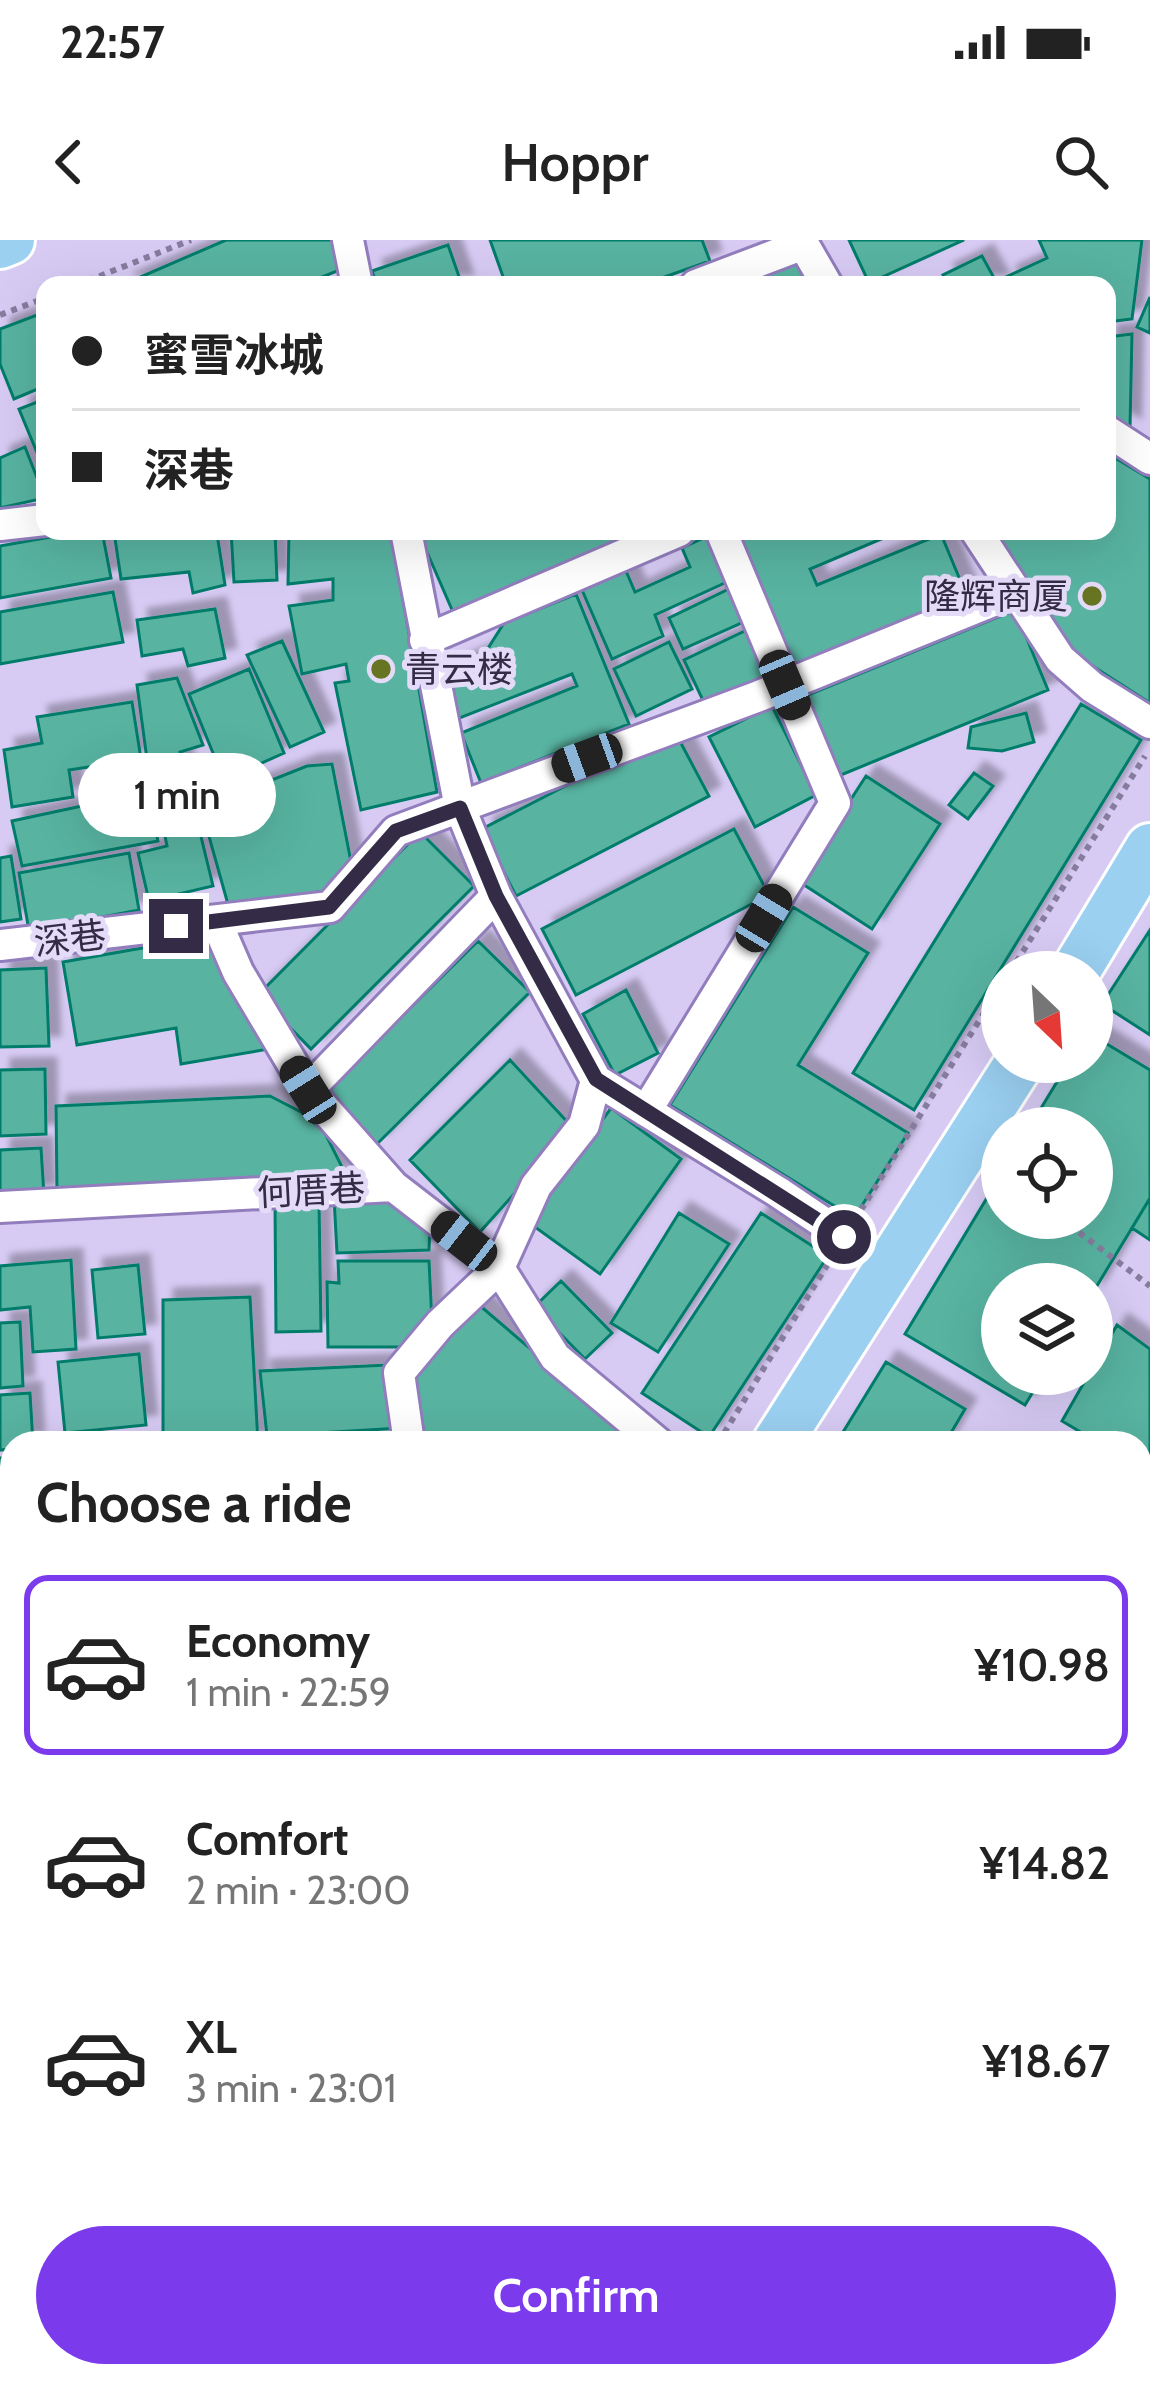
<!DOCTYPE html>
<html lang="en">
<head>
<meta charset="utf-8">
<style>
  :root { --surface:#fff; --page:#f6f6f6; --text:#222; --muted:#767676; --line:#e0e0e0; --accent:#7c3aed }
  body { margin:0; font-family:Cabin,"Noto Sans SC",sans-serif; background:var(--page); color:var(--text); height:100vh; display:flex; flex-direction:column; font-size:45px; white-space:nowrap }
  * { box-sizing:border-box; margin:0 }
  p { font-size:39px; color:var(--muted) }
  .icon { flex:none; width:66px; height:66px; fill:none; stroke:currentColor; stroke-width:2; stroke-linecap:round; stroke-linejoin:round }
  .map { position:relative; flex:1; overflow:hidden }
  .sheet { position:absolute; left:0px; top:1191px; width:1152px; height:957px; display:flex; flex-direction:column; background:var(--surface); border-radius:36px 36px 0 0; box-shadow:0 12px 48px #0002 }
  .sheet>* { flex:none }
  .guide { position:absolute; left:36px; top:36px; width:1080px; height:264px; border-radius:24px; box-shadow:0 12px 48px #0002; display:grid; align-content:center; height:264px; padding:0 36px; background:var(--surface) }
  .needle { width:78px; rotate:155deg }
  .controls { position:absolute; left:981px; top:711px; display:grid; gap:24px }
  .controls a { display:grid; place-items:center; width:132px; height:132px; border-radius:50%; background:var(--surface); box-shadow:0 12px 48px #0002; font-size:60px }
  .end { position:absolute; width:54px; height:54px; margin:-27px; border:15px solid #342c47; background:#fff; box-shadow:0 0 0 6px #fff }
  .from { border-radius:50% }
  .bubble { position:absolute; height:84px; border-radius:42px; background:var(--surface); box-shadow:0 12px 48px #0002; font-size:39px; font-weight:600; line-height:84px; text-align:center }
  .car { position:absolute; width:36px; height:72px; margin:-36px -18px; border-radius:15px; box-shadow:0 0 9px 3px #0007; background:linear-gradient(#222 24%,#8ab4d8 0 40%,#222 0 76%,#8ab4d8 0 86%,#222 0) }
  .guide b { display:flex; align-items:center; gap:42px; height:114px; font-size:45px }
  .guide b+b { border-top:3px solid var(--line) }
  .guide i { width:30px; height:30px; background:var(--text) }
  ul { padding:0; list-style:none }
  li { display:flex; align-items:center; gap:36px; height:180px; margin:0 24px 18px; padding:0 12px; border:6px solid transparent; border-radius:24px }
  li div { flex:1 }
  li b { display:block; font-size:45px }
  li em { font-style:normal; font-weight:600 }
  li.active { border-color:var(--accent) }
  li>.icon { width:108px; height:108px; stroke-width:1.5 }
  h2 { padding:0 36px; font-size:54px; line-height:144px }
  .action { display:flex; gap:24px; margin-top:auto; padding:24px 36px }
  .action a { flex:1; height:138px; border-radius:72px; background:var(--accent); color:#fff; font-size:48px; font-weight:600; line-height:138px; text-align:center }
  .status { display:flex; justify-content:space-between; align-items:center; height:84px; padding:0 60px; background:var(--surface); direction:ltr }
  .status svg { height:33px; fill:currentColor }
  header { display:flex; justify-content:space-between; align-items:center; height:156px; padding:0 36px; background:var(--surface); font-size:54px; font-weight:600 }
  .map>svg:first-child { display:block }
  .building { fill:#58b3a1; stroke:#007c6a; stroke-width:3; filter:url(#shadow) }
  .lines { fill:none; stroke-linecap:round; stroke-linejoin:round }
  .minor-casing { stroke:#927dbd; stroke-width:36 }
  .primary-casing { stroke:#fff; stroke-width:54 }
  .path { stroke:#867c9e; stroke-width:6; stroke-dasharray:6 6; stroke-linecap:butt }
  .minor { stroke:#fff; stroke-width:30 }
  .primary { stroke:#9bd0f1; stroke-width:48 }
  .route { stroke:#342c47; stroke-width:15 }
  .poi-dot { fill:#677522; stroke:#e3dbf7; stroke-width:4.5 }
  .labels { text-anchor:middle; stroke-width:10; stroke-linejoin:round; paint-order:stroke }
  .poi-label { font-size:36px; fill:#342c47; stroke:#e3dbf7; text-anchor:end }
  .street-label { font-size:36px; fill:#342c47; stroke:#e3dbf7 }
</style>
</head>
<body>
<div class="status"><b>22:57</b><svg viewBox="0 0 49 12"><path d="M0 12V9h3v3zM5 12V6h3v6zM10 12V3h3v9zM15 12V0h3v12zM26 1h20v11H26zM47 4h2v5h-2z"/></svg></div>
<header><svg class="icon" aria-label="back" viewBox="0 0 24 24"><path d="M15 5l-7 7 7 7"/></svg>Hoppr<svg class="icon" aria-label="search" viewBox="0 0 24 24"><circle cx="10" cy="10" r="6"/><path d="M15 15l6 6"/></svg></header>
<div class="map">
<svg width="1150" height="2147" viewBox="0 0 1150 2147">
  <defs>
    <filter id="shadow"><feDropShadow dx="11" dy="-11" stdDeviation="3" flood-color="#0004"/></filter>
  </defs>
  <rect width="100%" height="100%" fill="#d7cbf4"/>
  <path class="building" d="M226,0H340L350,26L302,45H122Z
    M490,0H702L710,21L642,45H506Z
    M849,0H964L869,43Z
    M1039,0H1142L1132,79L1107,82V45H1010L1006,37L1047,18Z
    M448,5L462,45H377L372,31Z
    M982,16L998,45H949L943,35Z
    M798,17L810,45H730Z
    M1150,57V93L1137,87Z
    M45,72V146L14,159L0,124V89Z
    M1132,94L1130,188L1107,175V97Z
    M45,159V232L19,169Z
    M25,207L45,258L0,268V218Z
    M1107,213L1150,239V463L1077,416L990,296L993,291H1107Z
    M84,291H102L111,338L0,358V306Z
    M231,291H275L277,340L234,342Z
    M289,291H391L437,552L361,570L335,443L349,441L346,424L302,434L289,366L333,360V339L288,344Z
    M431,291H646L453,372L420,296Z
    M734,291H900L810,329L817,345L941,294L968,359L792,432Z
    M114,292L217,294L225,345L193,353L189,332L121,339Z
    M708,296L729,341L655,375L663,396L612,419L582,350L626,331L635,352L690,327L682,308Z
    M733,347L748,380L683,409L669,378Z
    M113,352L123,402L0,424V372Z
    M576,354L629,484L481,543L461,493L577,446L572,434L457,479L449,429L485,413L504,383Z
    M215,369L225,418L188,426L183,409L142,416L137,380Z
    M1015,370L1048,450L836,537L803,457Z
    M749,389L771,435L706,467L684,420Z
    M282,401L324,492L290,507L247,415Z
    M669,402L692,449L636,476L614,429Z
    M249,429L284,513L224,540L189,454Z
    M177,438L203,505L180,512L185,540L150,542L137,445Z
    M132,462L141,519L69,530L73,557L12,567L4,510L42,503L37,477Z
    M1081,464L1141,500L914,870L853,833Z
    M772,466L816,555L755,587L709,497Z
    M1026,473L1034,502L1002,511L968,508L971,487Z
    M674,490L709,556L516,656L482,589Z
    M332,524L352,627L329,650L229,668L201,568L307,526Z
    M974,533L993,546L968,579L949,565Z
    M866,536L940,584L872,689L798,641Z
    M189,547L213,646L149,661L138,613L167,606L156,554Z
    M147,552L158,601L22,626L12,581Z
    M734,589L769,655L576,755L542,689Z
    M420,592L474,646L311,809L258,755Z
    M129,613L139,670L29,691L19,633Z
    M11,616L21,679L0,682V618Z
    M793,667L868,713L798,825L908,893L854,978L670,865Z
    M1150,690V795L1102,764Z
    M205,697L269,809L181,824L176,788L77,805L63,722Z
    M478,701L530,752L376,905L324,853Z
    M46,728L49,806L0,807V730Z
    M626,750L658,813L615,835L583,774Z
    M1092,795L1150,830V958L1092,1054V1044H1002V1134H1044L1025,1165L905,1094L1002,933V978H1092V888H1029L1069,822H1092Z
    M510,820L573,888L480,992L410,920Z
    M45,829L46,894L0,896V830Z
    M270,856L301,872L324,891L347,937L57,953L56,866Z
    M611,868L681,919L600,1034L528,982Z
    M41,908L44,955L0,957V910Z
    M392,957L430,984L429,1010L337,1013L334,958Z
    M1150,958V1000L1132,988Z
    M319,962L321,1091L276,1092L275,963Z
    M679,973L729,1004L658,1112L611,1083Z
    M761,973L828,1016L709,1197L642,1153Z
    M71,1020L76,1109L33,1112L30,1067L0,1070V1026Z
    M338,1021H429L432,1082L403,1107H328L327,1042L339,1043Z
    M138,1025L145,1094L98,1098L92,1030Z
    M561,1041L612,1093L585,1119L534,1067Z
    M250,1057L258,1203H163V1060Z
    M478,1064L641,1203H424L409,1135Z
    M20,1082L23,1146L0,1148V1083Z
    M1117,1085L1150,1109V1234L1140,1228V1203H1099L1062,1181Z
    M139,1114L146,1185L65,1193L58,1122Z
    M886,1122L965,1169L945,1203H850L840,1197Z
    M388,1125L401,1188L267,1196L260,1131Z
    M30,1153L33,1203H12V1209L0,1210V1155Z
    M0,1218H12V1280H0Z
    M1140,1268L1150,1274V1404L1140,1420Z
    M12,1293V1406L0,1407V1294Z
    M12,1419V1531L0,1532V1420Z
    M1150,1479V1542L1140,1536V1496Z
    M12,1559V1696H0V1560Z
    M1140,1633L1150,1638L1140,1665Z
    M0,1727H12V1839H0Z
    M1150,1830V1990L1140,2006V1847Z
    M0,1861H12V1974H0Z
    M0,2061L7,2077L8,2107L0,2135Z
    M0,2061L7,2077L8,2107L0,2135Z
    M288,2136H571L573,2139L509,2147H288Z
    M634,2136H720L635,2142Z"/>
  <g class="lines">
    <g class="minor-casing">
      <path id="minor" d="M348,0L357,45
        M801,0L827,45
        M696,45L804,4
        M1107,191L1150,219
        M0,285L45,280
        M406,291L460,568L496,656L596,840L778,952L889,1027
        M976,291L1060,419L1092,447L1150,483
        M425,400L679,291
        M216,681L238,732L308,850L393,946
        M0,705L330,667L396,591L759,456L1015,352
        M308,850L496,656
        M646,871L835,563L721,291
        M0,967L393,946L499,1028L555,1117L658,1203
        M409,1203L399,1133L440,1084L499,1028L536,946L584,885L596,840
        M0,1544L12,1542
        M1140,1596L1150,1602
        M1140,1780L1150,1759
        M0,1998L12,1999
        M612,2136L614,2147"/>
    </g>
    <g class="primary-casing">
      <path id="primary" d="M0,4L10,0
        M1075,732L1150,608
        M777,1203L1020,822
        M154,2147C173,2138 191,2131 209,2147"/>
    </g>
    <path class="path" d="M77,45L191,0
      M0,75L45,58
      M1010,732L1145,516
      M861,970L1002,744
      M1060,978L1150,1046
      M718,1203L829,1022
      M40,2147L60,2136
      M270,2147V2136"/>
    <use href="#minor" class="minor"/>
    <use href="#primary" class="primary"/>
  </g>
  <g class="lines">
    <path class="route" d="M176,686L329,667L396,591L460,568L496,656L596,839L844,997"/>
  </g>
  <g class="poi-dot">
    <circle cx="1092" cy="356" r="12"/>
    <circle cx="381" cy="429" r="12"/>
  </g>
  <g class="labels">
    <g class="poi-label">
      <text x="1068" y="369">隆辉商厦</text>
      <text x="405" y="442" text-anchor="start">青云楼</text>
    </g>
    <g class="street-label">
      <text transform="translate(70 698) rotate(-7)" y="13">深巷</text>
      <text transform="translate(311 950) rotate(-3)" y="13">何厝巷</text>
    </g>
  </g>
</svg>
<div class="controls">
<a><svg class="needle" viewBox="-14 -14 28 28"><path d="M0-13l5 13h-10z" fill="#e53935"/><path d="M0 13l5-13h-10z" fill="#767676"/></svg></a>
<a><svg class="icon" aria-label="locate" viewBox="0 0 24 24"><circle cx="12" cy="12" r="6"/><path d="M12 2v4M12 18v4M2 12h4M18 12h4"/></svg></a>
<a><svg class="icon" aria-label="layers" viewBox="0 0 24 24"><path d="M12 4l9 5-9 5-9-5zM3 14l9 5 9-5"/></svg></a>
</div>
<i class="end from" style="left:844px;top:997px"></i>
<i class="end" style="left:176px;top:686px"></i>
<div class="bubble" style="left:78px;top:513px;width:198px">1 min</div>
<i class="car" style="left:785px;top:445px;rotate:157deg"></i>
<i class="car" style="left:587px;top:518px;rotate:250deg"></i>
<i class="car" style="left:764px;top:678px;rotate:31deg"></i>
<i class="car" style="left:308px;top:850px;rotate:328deg"></i>
<i class="car" style="left:464px;top:1001px;rotate:308deg"></i>
<div class="guide">
<b><i class="from"></i>蜜雪冰城</b>
<b><i></i>深巷</b>
</div>
<section class="sheet">
<h2>Choose a ride</h2>
<ul>
<li class="active"><svg class="icon" aria-label="car" viewBox="0 0 24 24"><path d="M5 17H2v-5l4-1 3-4h7l3 4 3 1v5h-3M9 17h6M6 11h13"/><circle cx="7" cy="17" r="2"/><circle cx="17" cy="17" r="2"/></svg><div><b>Economy</b><p>1 min · 22:59</p></div><em>¥10.98</em></li>
<li><svg class="icon" aria-label="car" viewBox="0 0 24 24"><path d="M5 17H2v-5l4-1 3-4h7l3 4 3 1v5h-3M9 17h6M6 11h13"/><circle cx="7" cy="17" r="2"/><circle cx="17" cy="17" r="2"/></svg><div><b>Comfort</b><p>2 min · 23:00</p></div><em>¥14.82</em></li>
<li><svg class="icon" aria-label="car" viewBox="0 0 24 24"><path d="M5 17H2v-5l4-1 3-4h7l3 4 3 1v5h-3M9 17h6M6 11h13"/><circle cx="7" cy="17" r="2"/><circle cx="17" cy="17" r="2"/></svg><div><b>XL</b><p>3 min · 23:01</p></div><em>¥18.67</em></li>
</ul>
<div class="action"><a>Confirm</a></div>
</section>
</div>
</body>
</html>
